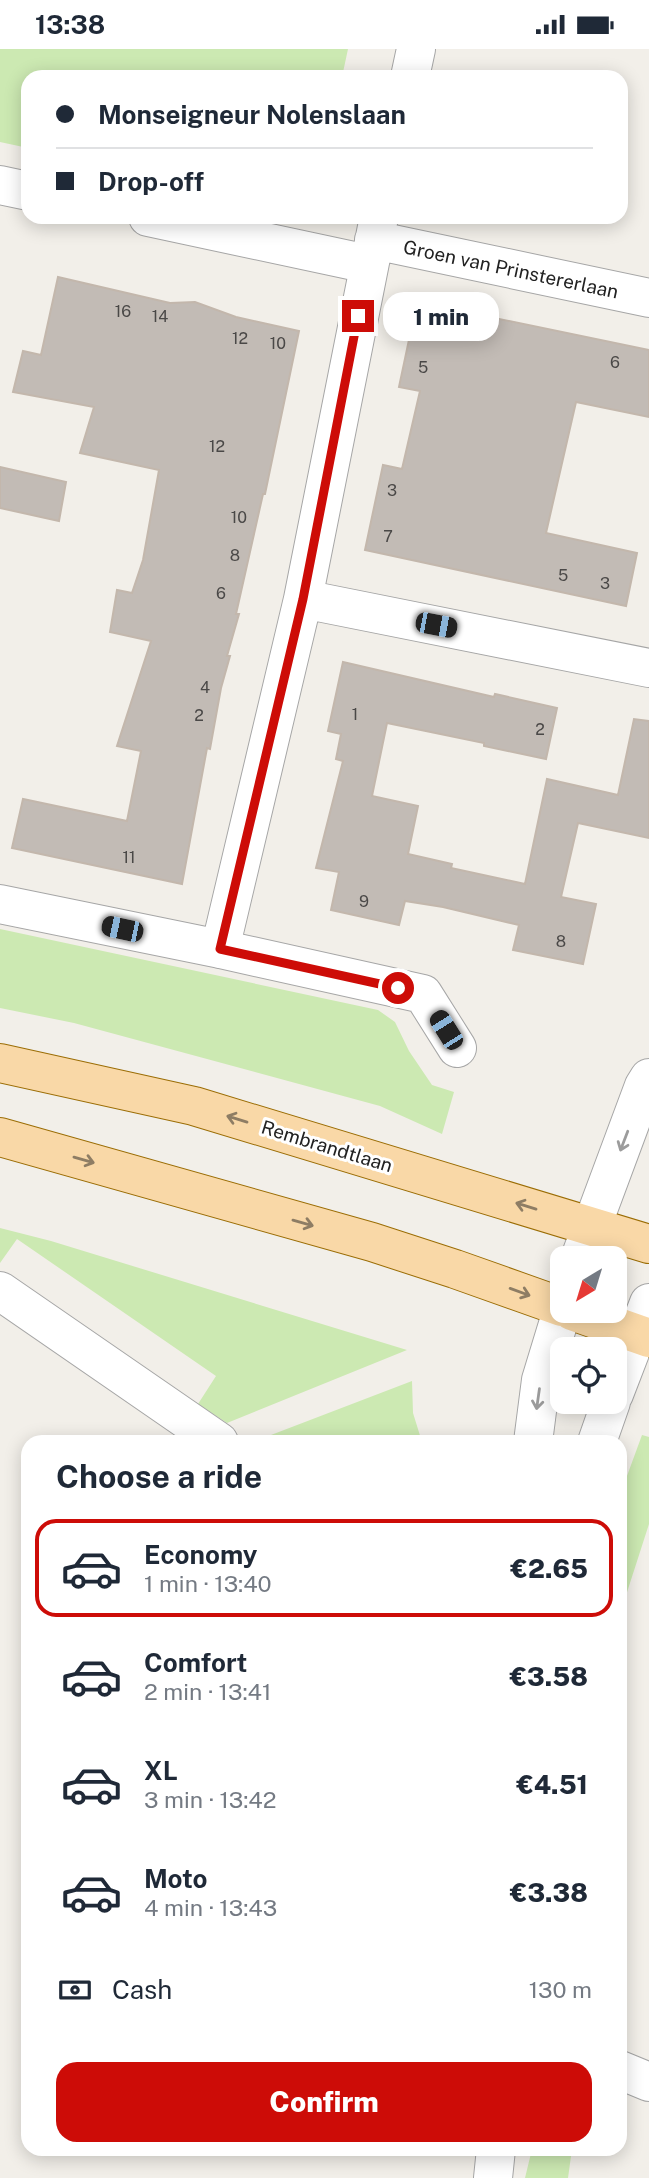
<!DOCTYPE html>
<html lang="en">
<head>
<meta charset="utf-8">
<style>
  :root { --surface:#fff; --page:#f2f2f3; --text:#1f2937; --muted:#747a83; --line:#e0e1e3; --accent:#cd0c07 }
  body { margin:0; font-family:"Public Sans",sans-serif; background:var(--page); color:var(--text); height:100vh; display:flex; flex-direction:column; font-size:26px; white-space:nowrap }
  * { box-sizing:border-box; margin:0 }
  p { font-size:23px; color:var(--muted) }
  .icon { flex:none; width:38px; height:38px; fill:none; stroke:currentColor; stroke-width:2; stroke-linecap:round; stroke-linejoin:round }
  .map { position:relative; flex:1; overflow:hidden }
  .drawer { position:absolute; left:21px; top:1386px; width:606px; height:721px; display:flex; flex-direction:column; background:var(--surface); border-radius:21px; box-shadow:0 4px 18px #0003 }
  .drawer>* { flex:none }
  .top-card { position:absolute; left:21px; top:21px; width:607px; height:154px; border-radius:21px; box-shadow:0 4px 18px #0003; display:grid; align-content:center; height:154px; padding:0 35px; background:var(--surface) }
  .needle { width:46px; rotate:218deg }
  .fabs { position:absolute; left:550px; top:1197px; display:grid; gap:14px }
  .fabs a { display:grid; place-items:center; width:77px; height:77px; border-radius:14px; background:var(--surface); box-shadow:0 4px 18px #0003; font-size:35px }
  .end { position:absolute; width:32px; height:32px; margin:-16px; border:9px solid #cd0c07; background:#fff; box-shadow:0 0 0 4px #fff }
  .from { border-radius:50% }
  .bubble { position:absolute; height:49px; border-radius:21px; background:var(--surface); box-shadow:0 4px 18px #0003; font-size:23px; font-weight:800; line-height:49px; text-align:center }
  .car { position:absolute; width:21px; height:42px; margin:-21px -10px; border-radius:9px; box-shadow:0 0 5px 2px #0007; background:linear-gradient(#222 24%,#8ab4d8 0 40%,#222 0 76%,#8ab4d8 0 86%,#222 0) }
  .top-card b { display:flex; align-items:center; gap:24px; height:66px; font-size:26px }
  .top-card b+b { border-top:2px solid var(--line) }
  .top-card i { width:18px; height:18px; background:var(--text) }
  ul { padding:0; list-style:none }
  li { display:flex; align-items:center; gap:21px; height:98px; margin:0 14px 10px; padding:0 21px; border:4px solid transparent; border-radius:21px }
  li div { flex:1 }
  li b { display:block; font-size:26px }
  li em { font-style:normal; font-weight:800 }
  li.selected { border-color:var(--accent) }
  li>.icon { width:63px; height:63px; stroke-width:1.5 }
  h2 { padding:0 35px; font-size:32px; line-height:84px }
  .pay { display:flex; align-items:center; gap:18px; height:77px; padding:0 35px; font-size:26px }
  .pay p { margin-inline-start:auto }
  .cta { display:flex; gap:14px; margin-top:auto; padding:14px 35px }
  .cta a { flex:1; height:80px; border-radius:21px; background:var(--accent); color:#fff; font-size:28px; font-weight:800; line-height:80px; text-align:center }
  .status { display:flex; justify-content:space-between; align-items:center; height:49px; padding:0 35px; background:var(--surface); direction:ltr }
  .status svg { height:19px; fill:currentColor }
  .map>svg:first-child { display:block }
  .grass { fill:#cce9b2 }
  .building { fill:#c2bbb5; stroke:#c3b7ac; stroke-width:2 }
  .lines { fill:none; stroke-linecap:round; stroke-linejoin:round }
  .minor-casing { stroke:#a6a6a6; stroke-width:40 }
  .major-casing { stroke:#9b6d05; stroke-width:40 }
  .minor { stroke:#fff; stroke-width:38 }
  .major { stroke:#f9d8a7; stroke-width:38 }
  .oneway { stroke:#8e7d64 }
  .oneway2 { stroke:#9c9c9c }
  .route { stroke:#cd0c07; stroke-width:9 }
  .labels { text-anchor:middle; stroke-width:6; stroke-linejoin:round; paint-order:stroke }
  .number-label { font-size:16px; fill:#4a4847 }
  .street-label { font-size:19px; fill:#222; stroke:#fff }
</style>
</head>
<body>
<div class="status"><b>13:38</b><svg viewBox="0 0 49 12"><path d="M0 12V9h3v3zM5 12V6h3v6zM10 12V3h3v9zM15 12V0h3v12zM26 1h20v11H26zM47 4h2v5h-2z"/></svg></div>
<div class="map">
<svg width="649" height="2129" viewBox="0 0 649 2129">
  <rect width="100%" height="100%" fill="#f2efe9"/>
  <path class="grass" d="M0,0H348L342,28H28V99L0,93Z
    M0,880L378,961L395,973L409,1002L432,1036L454,1043L442,1085L380,1057L74,974L0,959Z
    M0,1179L51,1192L407,1301L227,1374L198,1355L216,1327L17,1190L0,1214Z
    M412,1332L413,1364L422,1393H313L306,1388L303,1393H253Z
    M642,1386L649,1388V1475L620,1565V1446Z
    M532,2100H572L568,2129H525Z"/>
  <path class="building" d="M58,228L170,254L195,253L236,268L299,282L265,445H263L236,565H239L227,607H230L221,639L210,700L207,699L182,835L12,799L23,750L127,772L141,702L117,697L151,592L110,583L117,541L132,544L143,511L159,421L80,404L94,358L13,343L23,302L41,306Z
    M417,253L649,301V368L576,353L546,484L637,504L626,557L365,501L383,416L402,420L420,342L399,338Z
    M0,418L66,433L59,472L0,459Z
    M343,613L494,648L495,645L557,659L546,710L484,697V694L387,674L372,747L418,757L408,805L452,815L451,819L525,835L547,730L618,746L634,670L649,672V789L578,774L561,848L596,855L583,915L513,901L519,876L443,858L405,852L399,876L331,861L339,823L316,819L343,712L336,710L341,685L328,682Z"/>
  <g class="lines">
    <g class="minor-casing">
      <path id="minor" d="M410,28L416,0
        M0,136L28,142
        M148,168L368,215
        M374,191L649,249
        M303,550L649,619
        M0,855L220,900L423,945L457,999
        M220,900L303,550L379,168
        M580,1209L644,1037L649,1029
        M0,1242L219,1393
        M614,1345L649,1254
        M533,1393L541,1331L562,1262
        M597,1393L611,1353
        M620,2021L649,2033
        M493,2129L496,2100"/>
    </g>
    <g class="major-casing">
      <path id="major" d="M0,1014L194,1057L649,1195
        M0,1088L372,1193L455,1220L562,1258
        M572,1262L649,1289"/>
    </g>
    <use href="#minor" class="minor"/>
    <use href="#major" class="major"/>
  </g>
  <defs><path id="oneway-shaft" d="M-6 0H5M1.5-3L5.5 0L1.5 3" fill="none" stroke-width="1.6" stroke-linecap="round" stroke-linejoin="round" transform="scale(1.75)"/></defs>
  <g class="oneway">
    <use href="#oneway-shaft" transform="translate(237 1070) rotate(-163)"/>
    <use href="#oneway-shaft" transform="translate(84 1111) rotate(16)"/>
    <use href="#oneway-shaft" transform="translate(526 1157) rotate(-163)"/>
    <use href="#oneway-shaft" transform="translate(303 1174) rotate(16)"/>
    <use href="#oneway-shaft" transform="translate(520 1243) rotate(20)"/>
  </g>
  <g class="oneway2">
    <use href="#oneway-shaft" transform="translate(624 1092) rotate(111)"/>
    <use href="#oneway-shaft" transform="translate(538 1350) rotate(98)"/>
  </g>
  <g class="lines">
    <path class="route" d="M358,267L303,550L220,900L398,939"/>
  </g>
  <g class="labels">
    <g class="number-label">
      <text x="123" y="268">16</text>
      <text x="160" y="273">14</text>
      <text x="240" y="295">12</text>
      <text x="278" y="300">10</text>
      <text x="615" y="319">6</text>
      <text x="423" y="324">5</text>
      <text x="217" y="403">12</text>
      <text x="392" y="447">3</text>
      <text x="239" y="474">10</text>
      <text x="388" y="493">7</text>
      <text x="235" y="512">8</text>
      <text x="563" y="532">5</text>
      <text x="605" y="540">3</text>
      <text x="221" y="550">6</text>
      <text x="205" y="644">4</text>
      <text x="355" y="671">1</text>
      <text x="199" y="672">2</text>
      <text x="540" y="686">2</text>
      <text x="129" y="814">11</text>
      <text x="364" y="858">9</text>
      <text x="561" y="898">8</text>
    </g>
    <g class="street-label">
      <text transform="translate(511 220) rotate(12)" y="7">Groen van Prinstererlaan</text>
      <text transform="translate(327 1097) rotate(17)" y="7">Rembrandtlaan</text>
    </g>
  </g>
</svg>
<div class="fabs">
<a><svg class="needle" viewBox="-14 -14 28 28"><path d="M0-13l5 13h-10z" fill="#e53935"/><path d="M0 13l5-13h-10z" fill="#747a83"/></svg></a>
<a><svg class="icon" aria-label="locate" viewBox="0 0 24 24"><circle cx="12" cy="12" r="6"/><path d="M12 2v4M12 18v4M2 12h4M18 12h4"/></svg></a>
</div>
<i class="end from" style="left:398px;top:939px"></i>
<i class="end" style="left:358px;top:267px"></i>
<div class="bubble" style="left:383px;top:243px;width:116px">1 min</div>
<i class="car" style="left:436px;top:576px;rotate:101deg"></i>
<i class="car" style="left:122px;top:880px;rotate:282deg"></i>
<i class="car" style="left:446px;top:981px;rotate:328deg"></i>
<div class="top-card">
<b><i class="from"></i>Monseigneur Nolenslaan</b>
<b><i></i>Drop-off</b>
</div>
<section class="drawer">
<h2>Choose a ride</h2>
<ul>
<li class="selected"><svg class="icon" aria-label="car" viewBox="0 0 24 24"><path d="M5 17H2v-5l4-1 3-4h7l3 4 3 1v5h-3M9 17h6M6 11h13"/><circle cx="7" cy="17" r="2"/><circle cx="17" cy="17" r="2"/></svg><div><b>Economy</b><p>1 min · 13:40</p></div><em>€2.65</em></li>
<li><svg class="icon" aria-label="car" viewBox="0 0 24 24"><path d="M5 17H2v-5l4-1 3-4h7l3 4 3 1v5h-3M9 17h6M6 11h13"/><circle cx="7" cy="17" r="2"/><circle cx="17" cy="17" r="2"/></svg><div><b>Comfort</b><p>2 min · 13:41</p></div><em>€3.58</em></li>
<li><svg class="icon" aria-label="car" viewBox="0 0 24 24"><path d="M5 17H2v-5l4-1 3-4h7l3 4 3 1v5h-3M9 17h6M6 11h13"/><circle cx="7" cy="17" r="2"/><circle cx="17" cy="17" r="2"/></svg><div><b>XL</b><p>3 min · 13:42</p></div><em>€4.51</em></li>
<li><svg class="icon" aria-label="car" viewBox="0 0 24 24"><path d="M5 17H2v-5l4-1 3-4h7l3 4 3 1v5h-3M9 17h6M6 11h13"/><circle cx="7" cy="17" r="2"/><circle cx="17" cy="17" r="2"/></svg><div><b>Moto</b><p>4 min · 13:43</p></div><em>€3.38</em></li>
</ul>
<div class="pay"><svg class="icon" aria-label="cash" viewBox="0 0 24 24"><path d="M3 7h18v10H3z"/><circle cx="12" cy="12" r="2"/></svg>Cash<p>130 m</p></div>
<div class="cta"><a>Confirm</a></div>
</section>
</div>
</body>
</html>
